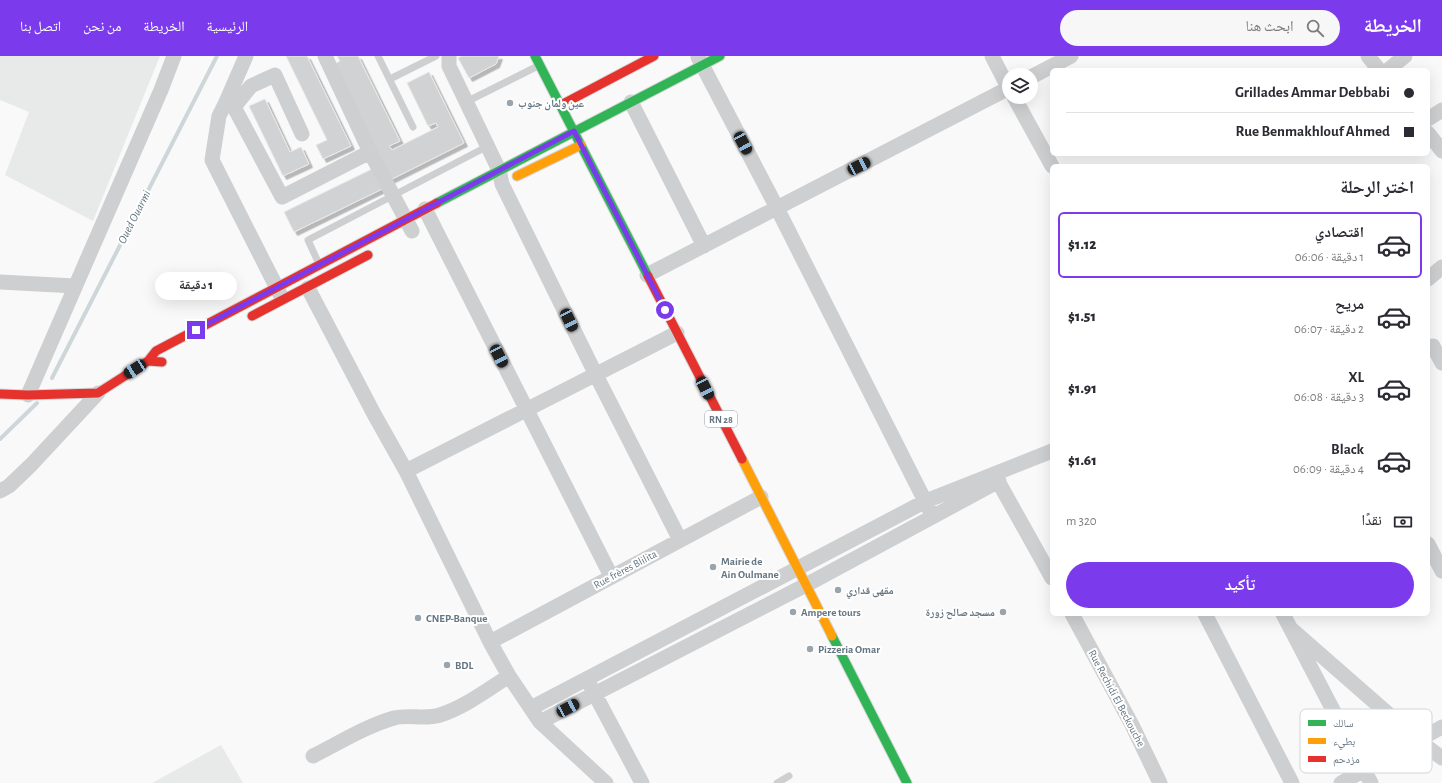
<!DOCTYPE html>
<html lang="ar">
<head>
<meta charset="utf-8">
<style>
  :root { --surface:#fff; --page:#f7f7f7; --text:#2b2b33; --muted:#7c7c81; --line:#e1e1e2; --accent:#7c3aed }
  body { margin:0; font-family:"Alegreya Sans","Noto Naskh Arabic",sans-serif; background:var(--page); color:var(--text); direction:rtl; height:100vh; display:flex; flex-direction:column; font-size:15px; white-space:nowrap }
  * { box-sizing:border-box; margin:0 }
  p { font-size:13px; color:var(--muted) }
  .icon { flex:none; width:22px; height:22px; fill:none; stroke:currentColor; stroke-width:2; stroke-linecap:round; stroke-linejoin:round }
  .map { position:relative; flex:1; overflow:hidden; direction:ltr }
  .sheet { position:absolute; left:1050px; top:108px; width:380px; height:452px; display:flex; flex-direction:column; background:var(--surface); border-radius:6px; box-shadow:0 4px 16px #0002; direction:rtl }
  .sheet>* { flex:none }
  .top-card { position:absolute; left:1050px; top:12px; width:380px; height:88px; border-radius:6px; box-shadow:0 4px 16px #0002; direction:rtl; display:grid; align-content:center; height:88px; padding:0 16px; background:var(--surface) }
  .tools { position:absolute; left:1002px; top:12px; display:grid; gap:8px }
  .tools a { display:grid; place-items:center; width:36px; height:36px; border-radius:50%; background:var(--surface); box-shadow:0 4px 16px #0002; font-size:20px }
  .end { position:absolute; width:18px; height:18px; margin:-9px; border:5px solid #7c3aed; background:#fff; box-shadow:0 0 0 2px #fff }
  .from { border-radius:50% }
  .bubble { position:absolute; height:28px; border-radius:14px; background:var(--surface); box-shadow:0 4px 16px #0002; font-size:13px; font-weight:800; line-height:28px; text-align:center; direction:rtl }
  .car { position:absolute; width:12px; height:24px; margin:-12px -6px; border-radius:5px; box-shadow:0 0 3px 1px #0007; background:linear-gradient(#222 24%,#8ab4d8 0 40%,#222 0 76%,#8ab4d8 0 86%,#222 0) }
  .top-card b { display:flex; align-items:center; gap:14px; height:38px; font-size:15px }
  .top-card b+b { border-top:1px solid var(--line) }
  .top-card i { width:10px; height:10px; background:var(--text) }
  ul { padding:0; list-style:none }
  li { display:flex; align-items:center; gap:12px; height:66px; margin:0 8px 6px; padding:0 8px; border:2px solid transparent; border-radius:6px }
  li div { flex:1 }
  li b { display:block; font-size:15px }
  li em { font-style:normal; font-weight:800 }
  li.on { border-color:var(--accent) }
  li>.icon { width:36px; height:36px; stroke-width:1.5 }
  h2 { padding:0 16px; font-size:18px; line-height:48px }
  .pay { display:flex; align-items:center; gap:10px; height:44px; padding:0 16px; font-size:15px }
  .pay p { margin-inline-start:auto }
  .action { display:flex; gap:8px; margin-top:auto; padding:8px 16px }
  .action a { flex:1; height:46px; border-radius:24px; background:var(--accent); color:#fff; font-size:16px; font-weight:800; line-height:46px; text-align:center }
  header { display:flex; align-items:center; gap:24px; box-sizing:border-box; height:56px; padding:0 20px; background:var(--accent); color:#fff }
  header strong { font-size:19px }
  nav { display:flex; gap:22px; margin-inline-start:auto; font-size:14px }
  .search { width:280px; height:36px; background:var(--page); display:flex; align-items:center; gap:10px; box-sizing:border-box; padding:0 14px; border-radius:22px; color:var(--muted); font-size:15px }
  .map>svg:first-child { display:block }
  .built { fill:#e8e9e9 }
  .lines { fill:none; stroke-linecap:round; stroke-linejoin:round }
  .stream { stroke:#ced6d9; stroke-width:4 }
  .building { fill:#d0d2d3; stroke:#e8e8e8; filter:url(#shadow) }
  .fast-casing { stroke:#d5d6d7; stroke-width:11 }
  .slow-casing { stroke:#d5d6d7; stroke-width:11 }
  .jam-casing { stroke:#d5d6d7; stroke-width:11 }
  .lane { stroke:#cecfd0; stroke-width:7 }
  .street { stroke:#cecfd0; stroke-width:15 }
  .fast { stroke:#30b455; stroke-width:9 }
  .slow { stroke:#ff9f0a; stroke-width:9 }
  .jam { stroke:#e5322d; stroke-width:9 }
  .route { stroke:#7c3aed; stroke-width:5 }
  .poi-dot { fill:#99a4ac; stroke:#fff; stroke-width:1.5 }
  .labels { text-anchor:middle; stroke-width:4; stroke-linejoin:round; paint-order:stroke }
  .shield { fill:#fff; stroke:#939fa8; stroke-width:1 }
  .shield-label { font-size:10px; font-weight:bold; fill:#657683 }
  .poi-label { font-size:11px; font-weight:bold; fill:#657683; stroke:#fff; text-anchor:start }
  .street-label { font-size:11px; fill:#657683; stroke:#fff }
  .water-label { font-size:12px; font-style:italic; fill:#60757c; stroke:#fff }
  .key { fill:#fff; stroke:#d1d6da; stroke-width:1 }
  .key-label { font-size:11px; fill:#657683 }
</style>
</head>
<body>
<header>
<strong>الخريطة</strong>
<div class="search"><svg class="icon" aria-label="search" viewBox="0 0 24 24"><circle cx="10" cy="10" r="6"/><path d="M15 15l6 6"/></svg>ابحث هنا</div>
<nav><a>الرئيسية</a><a>الخريطة</a><a>من نحن</a><a>اتصل بنا</a></nav>
</header>
<div class="map">
<svg width="1442" height="727" viewBox="0 0 1442 727">
  <defs>
    <filter id="shadow"><feDropShadow dx="3.5" dy="3.5" stdDeviation="0" flood-color="#0004"/></filter>
  </defs>
  <rect width="100%" height="100%" fill="#f9f9f9"/>
  <path class="built" d="M0,0H160L93,165L5,119L29,56L0,44Z
    M221,689L243,727H152Z"/>
  <g class="lines">
    <path class="stream" d="M52,322L217,0
      M0,383L37,347"/>
  </g>
  <path class="building" d="M286,0H307L351,90L323,103L316,89L327,84Z
    M337,0H358L400,85L389,90L392,94L438,71L436,67L428,70L407,27L429,16L464,87L390,124L333,9L340,5Z
    M462,0H499L496,8L469,22L458,2Z
    M265,43L290,96L301,91L309,108L283,120L249,50Z
    M372,113L382,133L294,176L284,156Z"/>
  <g class="lines">
    <g class="fast-casing">
      <path id="fast" d="M535,0L648,220
        M437,147L720,0
        M832,580L907,727"/>
    </g>
    <g class="slow-casing">
      <path id="slow" d="M517,120L581,89
        M742,403L832,580"/>
    </g>
    <g class="jam-casing">
      <path id="jam" d="M561,49L654,0
        M648,220L742,403
        M252,260L368,199
        M148,305L156,295L437,147
        M0,338L28,339L98,337L148,305L162,306"/>
    </g>
    <path class="lane" d="M378,0L413,71
      M390,23L436,0
      M466,46L538,10
      M319,208L308,184L488,90
      M777,727L789,720"/>
    <path class="street" d="M325,0L370,96
      M449,0V10L499,114L502,128L596,319L680,484
      M992,0L1009,33
      M1368,0L1379,14
      M698,1L777,152L930,455
      M1388,14L1405,0
      M1031,21L1071,0
      M1014,41L1052,110
      M226,46L246,0
      M631,46L704,190
      M234,51L251,30L275,19L302,78
      M1428,63L1442,54
      M1428,77L1442,95
      M425,153L611,520
      M647,219L1009,32
      M1428,223L1442,211
      M0,226L75,230
      M308,232L374,358L406,415L490,586L509,620L540,666L606,727
      M281,240L212,104L219,60L226,46L234,51L282,141L370,96L412,175
      M1433,290L1442,307
      M28,339L161,34L174,0
      M406,415L677,277
      M994,418L1052,522
      M0,435L9,430L31,409L98,337
      M1428,488L1442,515
      M1072,558L1132,669L1160,727
      M1205,558L1292,727
      M1283,558L1371,727
      M1290,572L1418,684L1442,702
      M490,586L761,441
      M590,629L642,727
      M531,652L926,445L1052,395
      M540,666L806,529L999,425
      M313,700C339,687 366,670 394,662C409,658 424,664 440,659C465,651 487,634 509,620
      M1341,727L1442,671"/>
    <use href="#fast" class="fast"/>
    <use href="#slow" class="slow"/>
    <use href="#jam" class="jam"/>
  </g>
  <g class="lines">
    <path class="route" d="M196,274L574,75L665,254"/>
  </g>
  <g class="poi-dot">
    <circle cx="510" cy="47" r="4"/>
    <circle cx="713" cy="511" r="4"/>
    <circle cx="838" cy="534" r="4"/>
    <circle cx="793" cy="556" r="4"/>
    <circle cx="1003" cy="556" r="4"/>
    <circle cx="418" cy="562" r="4"/>
    <circle cx="810" cy="593" r="4"/>
    <circle cx="447" cy="609" r="4"/>
  </g>
  <g class="labels">
    <rect class="shield" x="705" y="355" width="32" height="16" rx="3"/>
    <g class="shield-label">
      <text x="721" y="367">RN 28</text>
    </g>
    <g class="poi-label">
      <text x="518" y="51">عين ولمان جنوب</text>
      <text x="721" y="509">Mairie de<tspan x="721" dy="13">Ain Oulmane</tspan></text>
      <text x="846" y="538">مقهى قداري</text>
      <text x="801" y="560">Ampere tours</text>
      <text x="995" y="560" text-anchor="end">مسجد صالح زورة</text>
      <text x="426" y="566">CNEP-Banque</text>
      <text x="818" y="597">Pizzeria Omar</text>
      <text x="455" y="613">BDL</text>
    </g>
    <g class="street-label">
      <text transform="translate(625 513) rotate(-28)" y="4">Rue frères Blilita</text>
      <text transform="translate(1117 642) rotate(62)" y="4">Rue Rechidi El Beckouche</text>
    </g>
    <g class="water-label">
      <text transform="translate(134 161) rotate(-63)" y="4">Oued Ouarmi</text>
    </g>
  </g>
  <rect x="1300" y="653" width="132" height="64" rx="6" class="key"/>
  <rect x="1308" y="664" width="18" height="6" fill="#30b455"/>
  <rect x="1308" y="682" width="18" height="6" fill="#ff9f0a"/>
  <rect x="1308" y="700" width="18" height="6" fill="#e5322d"/>
  <g class="key-label">
    <text x="1333" y="671">سالك</text>
    <text x="1333" y="689">بطيء</text>
    <text x="1333" y="707">مزدحم</text>
  </g>
</svg>
<div class="tools">
<a><svg class="icon" aria-label="layers" viewBox="0 0 24 24"><path d="M12 4l9 5-9 5-9-5zM3 14l9 5 9-5"/></svg></a>
</div>
<i class="end from" style="left:665px;top:254px"></i>
<i class="end" style="left:196px;top:274px"></i>
<div class="bubble" style="left:155px;top:216px;width:82px">1 دقيقة</div>
<i class="car" style="left:743px;top:87px;rotate:152deg"></i>
<i class="car" style="left:859px;top:110px;rotate:63deg"></i>
<i class="car" style="left:569px;top:264px;rotate:154deg"></i>
<i class="car" style="left:499px;top:300px;rotate:153deg"></i>
<i class="car" style="left:135px;top:313px;rotate:237deg"></i>
<i class="car" style="left:705px;top:332px;rotate:153deg"></i>
<i class="car" style="left:568px;top:652px;rotate:62deg"></i>
<div class="top-card">
<b><i class="from"></i>Grillades Ammar Debbabi</b>
<b><i></i>Rue Benmakhlouf Ahmed</b>
</div>
<section class="sheet">
<h2>اختر الرحلة</h2>
<ul>
<li class="on"><svg class="icon" aria-label="car" viewBox="0 0 24 24"><path d="M5 17H2v-5l4-1 3-4h7l3 4 3 1v5h-3M9 17h6M6 11h13"/><circle cx="7" cy="17" r="2"/><circle cx="17" cy="17" r="2"/></svg><div><b>اقتصادي</b><p>1 دقيقة · 06:06</p></div><em>$1.12</em></li>
<li><svg class="icon" aria-label="car" viewBox="0 0 24 24"><path d="M5 17H2v-5l4-1 3-4h7l3 4 3 1v5h-3M9 17h6M6 11h13"/><circle cx="7" cy="17" r="2"/><circle cx="17" cy="17" r="2"/></svg><div><b>مريح</b><p>2 دقيقة · 06:07</p></div><em>$1.51</em></li>
<li><svg class="icon" aria-label="car" viewBox="0 0 24 24"><path d="M5 17H2v-5l4-1 3-4h7l3 4 3 1v5h-3M9 17h6M6 11h13"/><circle cx="7" cy="17" r="2"/><circle cx="17" cy="17" r="2"/></svg><div><b>XL</b><p>3 دقيقة · 06:08</p></div><em>$1.91</em></li>
<li><svg class="icon" aria-label="car" viewBox="0 0 24 24"><path d="M5 17H2v-5l4-1 3-4h7l3 4 3 1v5h-3M9 17h6M6 11h13"/><circle cx="7" cy="17" r="2"/><circle cx="17" cy="17" r="2"/></svg><div><b>Black</b><p>4 دقيقة · 06:09</p></div><em>$1.61</em></li>
</ul>
<div class="pay"><svg class="icon" aria-label="cash" viewBox="0 0 24 24"><path d="M3 7h18v10H3z"/><circle cx="12" cy="12" r="2"/></svg>نقدًا<p>320 m</p></div>
<div class="action"><a>تأكيد</a></div>
</section>
</div>
</body>
</html>
